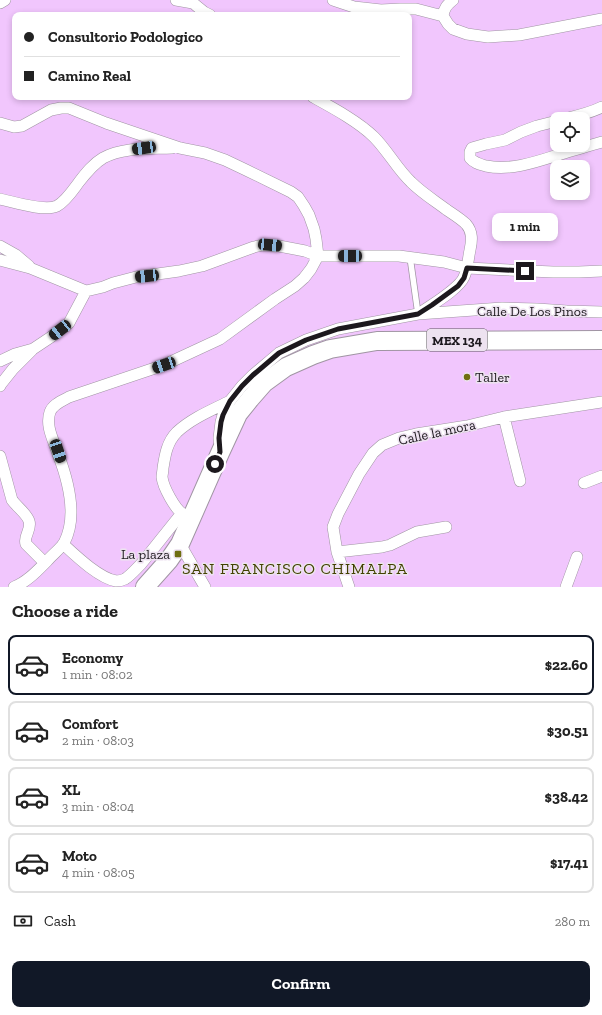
<!DOCTYPE html>
<html lang="en">
<head>
<meta charset="utf-8">
<style>
  :root { --surface:#fff; --page:#f6f6f6; --text:#222; --muted:#767676; --line:#e0e0e0; --accent:#111827 }
  body { margin:0; font-family:"Zilla Slab",serif; background:var(--page); color:var(--text); height:100vh; display:flex; flex-direction:column; font-size:15px; white-space:nowrap }
  * { box-sizing:border-box; margin:0 }
  p { font-size:13px; color:var(--muted) }
  .icon { flex:none; width:22px; height:22px; fill:none; stroke:currentColor; stroke-width:2; stroke-linecap:round; stroke-linejoin:round }
  .map { position:relative; height:587px; overflow:hidden }
  .details { display:flex; flex-direction:column; background:var(--surface); flex:1 }
  .details>* { flex:none }
  .top-card { position:absolute; left:12px; top:12px; width:400px; height:88px; border-radius:8px; box-shadow:0 2px 6px #0003; display:grid; align-content:center; height:88px; padding:0 12px; background:var(--surface) }
  .tools { position:absolute; left:550px; top:112px; display:grid; gap:8px }
  .tools a { display:grid; place-items:center; width:40px; height:40px; border-radius:8px; background:var(--surface); box-shadow:0 2px 6px #0003; font-size:20px }
  .end { position:absolute; width:18px; height:18px; margin:-9px; border:5px solid #1c181d; background:#fff; box-shadow:0 0 0 2px #fff }
  .from { border-radius:50% }
  .bubble { position:absolute; height:28px; border-radius:8px; background:var(--surface); box-shadow:0 2px 6px #0003; font-size:13px; font-weight:700; line-height:28px; text-align:center }
  .car { position:absolute; width:12px; height:24px; margin:-12px -6px; border-radius:5px; box-shadow:0 0 3px 1px #0007; background:linear-gradient(#222 24%,#8ab4d8 0 40%,#222 0 76%,#8ab4d8 0 86%,#222 0) }
  .top-card b { display:flex; align-items:center; gap:14px; height:38px; font-size:15px }
  .top-card b+b { border-top:1px solid var(--line) }
  .top-card i { width:10px; height:10px; background:var(--text) }
  ul { padding:0; list-style:none }
  li { display:flex; align-items:center; gap:12px; height:60px; margin:0 8px 6px; padding:0 4px; border:2px solid var(--line); border-radius:8px }
  li div { flex:1 }
  li b { display:block; font-size:15px }
  li em { font-style:normal; font-weight:700 }
  li.current { border-color:var(--accent) }
  li>.icon { width:36px; height:36px; stroke-width:1.5 }
  h2 { padding:0 12px; font-size:18px; line-height:48px }
  .pay { display:flex; align-items:center; gap:10px; height:44px; padding:0 12px; font-size:15px }
  .pay p { margin-inline-start:auto }
  .action { display:flex; gap:8px; margin-top:auto; padding:8px 12px }
  .action a { flex:1; height:46px; border-radius:8px; background:var(--accent); color:#fff; font-size:16px; font-weight:700; line-height:46px; text-align:center }
  .map>svg:first-child { display:block }
  .green { fill:#f1c6fd; fill-rule:evenodd }
  .lines { fill:none; stroke-linecap:round; stroke-linejoin:round }
  .lane-casing { stroke:#a095a3; stroke-width:7 }
  .street-casing { stroke:#a095a3; stroke-width:12 }
  .primary-casing { stroke:#a095a3; stroke-width:20 }
  .lane { stroke:#fff; stroke-width:5.5 }
  .street { stroke:#fff; stroke-width:11 }
  .primary { stroke:#fff; stroke-width:18 }
  .route { stroke:#1c181d; stroke-width:5 }
  .poi-dot { fill:#6f6e10; stroke:#ede2f0; stroke-width:1.5 }
  .labels { text-anchor:middle; stroke-width:3; stroke-linejoin:round; paint-order:stroke }
  .shield { fill:#ede2f0; stroke:#5b555c; stroke-width:1 }
  .shield-label { font-size:13px; font-weight:bold; fill:#1c181d }
  .street-label { font-size:14px; fill:#1c181d; stroke:#ede2f0 }
  .poi-label { font-size:14px; fill:#1c181d; stroke:#ede2f0; text-anchor:start }
  .quarter-label { font-size:16px; letter-spacing:1px; fill:#424200; stroke:#ede2f0 }
</style>
</head>
<body>
<div class="map">
<svg width="602" height="587" viewBox="0 0 602 587">
  <rect width="100%" height="100%" fill="#ede2f0"/>
  <path class="green" d="M0,0H602V587H0ZM15,15H409V97H15ZM557,119H583V145H557ZM557,167H583V193H557Z"/>
  <g class="lines">
    <g class="lane-casing">
      <path id="lane" d="M410,257L418,314"/>
    </g>
    <g class="street-casing">
      <path id="street" d="M176,0L193,3L204,12L210,15
        M333,0L354,7L381,10L400,9H416L443,16
        M0,3L5,0
        M443,16L448,24L453,29L467,34L488,37L519,35L602,19
        M443,16C444,8 447,5 453,0
        M313,97C333,108 359,122 374,137C388,151 397,169 411,182C422,193 435,201 447,210C453,214 461,219 466,224C473,232 472,241 470,250C468,259 468,268 464,277C459,289 431,305 420,313
        M564,119C577,116 590,113 602,107
        M557,121L537,126L521,132L505,140L486,144L472,148L470,152V158C474,163 479,164 486,166C511,171 536,162 561,154C574,150 588,146 602,142
        M0,123L14,127L22,126L51,110L61,108H69L106,123L180,148L205,153L225,160L246,170L291,192L298,197L304,206L309,215L314,229L316,239L318,256L311,269L304,278L295,286L275,299L220,339L164,365L69,397C62,401 53,404 50,412C45,426 54,441 58,454C68,480 78,517 64,543C60,549 52,555 47,561C37,571 27,582 14,587
        M0,199C14,202 44,212 57,206C66,201 73,190 79,182C86,173 93,164 103,158C123,147 149,149 172,148
        M0,246L16,255L29,266
        M0,260L30,268L86,291L103,287L113,283L136,277L179,271L202,266L254,247L263,245L279,246L305,251L318,256H399L444,262L467,268L553,272H579L602,271
        M0,361L15,354L33,349L51,337L69,323L86,291
        M0,386L1,384L13,369L32,350
        M504,417L520,481
        M220,446L219,438L221,422L223,415L230,401L242,386L253,375L279,353L306,340L338,329L418,314L502,308L537,309L567,311L602,312
        M0,456L12,500C17,507 27,514 29,521C32,530 23,536 26,544L45,563
        M584,483L602,476
        M192,517C189,516 186,515 183,514C175,509 163,487 162,477C162,475 163,471 163,468C165,455 167,442 177,432C192,418 212,410 230,401
        M63,544C76,556 99,578 116,581C119,581 123,580 125,579C131,575 136,569 141,564C155,547 168,530 182,513
        M180,544L205,587
        M337,552L382,547L390,545L417,532L446,527
        M349,587L337,552L333,527L338,514L359,474L373,453L382,445L399,438L416,434L467,426L504,417L602,402
        M566,587L577,557"/>
    </g>
    <g class="primary-casing">
      <path id="primary" d="M145,587L169,560L180,544L220,453L238,414L250,399L264,383L286,367L313,355L330,349L377,341L602,340"/>
    </g>
    <use href="#lane" class="lane"/>
    <use href="#street" class="street"/>
    <use href="#primary" class="primary"/>
  </g>
  <g class="lines">
    <path class="route" d="M215,464L220,452L219,438L221,422L223,415L230,401L242,386L253,375L279,353L306,340L338,329L418,314L432,305L458,286L464,278L467,268L525,271"/>
  </g>
  <g class="poi-dot">
    <circle cx="467" cy="377" r="4"/>
    <rect x="174" y="550" width="8" height="8" rx="2"/>
  </g>
  <g class="labels">
    <rect class="shield" x="427" y="329" width="60" height="22" rx="3"/>
    <g class="shield-label">
      <text x="457" y="345">MEX 134</text>
    </g>
    <g class="street-label">
      <text x="532" y="316">Calle De Los Pinos</text>
      <text transform="translate(437 432) rotate(-12)" y="5">Calle la mora</text>
    </g>
    <g class="poi-label">
      <text x="475" y="382">Taller</text>
      <text x="170" y="559" text-anchor="end">La plaza</text>
    </g>
    <g class="quarter-label">
      <text x="295" y="574">SAN FRANCISCO CHIMALPA</text>
    </g>
  </g>
</svg>
<div class="tools">
<a><svg class="icon" aria-label="locate" viewBox="0 0 24 24"><circle cx="12" cy="12" r="6"/><path d="M12 2v4M12 18v4M2 12h4M18 12h4"/></svg></a>
<a><svg class="icon" aria-label="layers" viewBox="0 0 24 24"><path d="M12 4l9 5-9 5-9-5zM3 14l9 5 9-5"/></svg></a>
</div>
<i class="end from" style="left:215px;top:464px"></i>
<i class="end" style="left:525px;top:271px"></i>
<div class="bubble" style="left:492px;top:213px;width:66px">1 min</div>
<i class="car" style="left:144px;top:148px;rotate:262deg"></i>
<i class="car" style="left:270px;top:245px;rotate:95deg"></i>
<i class="car" style="left:350px;top:256px;rotate:270deg"></i>
<i class="car" style="left:147px;top:276px;rotate:264deg"></i>
<i class="car" style="left:60px;top:330px;rotate:232deg"></i>
<i class="car" style="left:164px;top:365px;rotate:251deg"></i>
<i class="car" style="left:58px;top:451px;rotate:161deg"></i>
<div class="top-card">
<b><i class="from"></i>Consultorio Podologico</b>
<b><i></i>Camino Real</b>
</div>
</div>
<section class="details">
<h2>Choose a ride</h2>
<ul>
<li class="current"><svg class="icon" aria-label="car" viewBox="0 0 24 24"><path d="M5 17H2v-5l4-1 3-4h7l3 4 3 1v5h-3M9 17h6M6 11h13"/><circle cx="7" cy="17" r="2"/><circle cx="17" cy="17" r="2"/></svg><div><b>Economy</b><p>1 min · 08:02</p></div><em>$22.60</em></li>
<li><svg class="icon" aria-label="car" viewBox="0 0 24 24"><path d="M5 17H2v-5l4-1 3-4h7l3 4 3 1v5h-3M9 17h6M6 11h13"/><circle cx="7" cy="17" r="2"/><circle cx="17" cy="17" r="2"/></svg><div><b>Comfort</b><p>2 min · 08:03</p></div><em>$30.51</em></li>
<li><svg class="icon" aria-label="car" viewBox="0 0 24 24"><path d="M5 17H2v-5l4-1 3-4h7l3 4 3 1v5h-3M9 17h6M6 11h13"/><circle cx="7" cy="17" r="2"/><circle cx="17" cy="17" r="2"/></svg><div><b>XL</b><p>3 min · 08:04</p></div><em>$38.42</em></li>
<li><svg class="icon" aria-label="car" viewBox="0 0 24 24"><path d="M5 17H2v-5l4-1 3-4h7l3 4 3 1v5h-3M9 17h6M6 11h13"/><circle cx="7" cy="17" r="2"/><circle cx="17" cy="17" r="2"/></svg><div><b>Moto</b><p>4 min · 08:05</p></div><em>$17.41</em></li>
</ul>
<div class="pay"><svg class="icon" aria-label="cash" viewBox="0 0 24 24"><path d="M3 7h18v10H3z"/><circle cx="12" cy="12" r="2"/></svg>Cash<p>280 m</p></div>
<div class="action"><a>Confirm</a></div>
</section>
</body>
</html>
